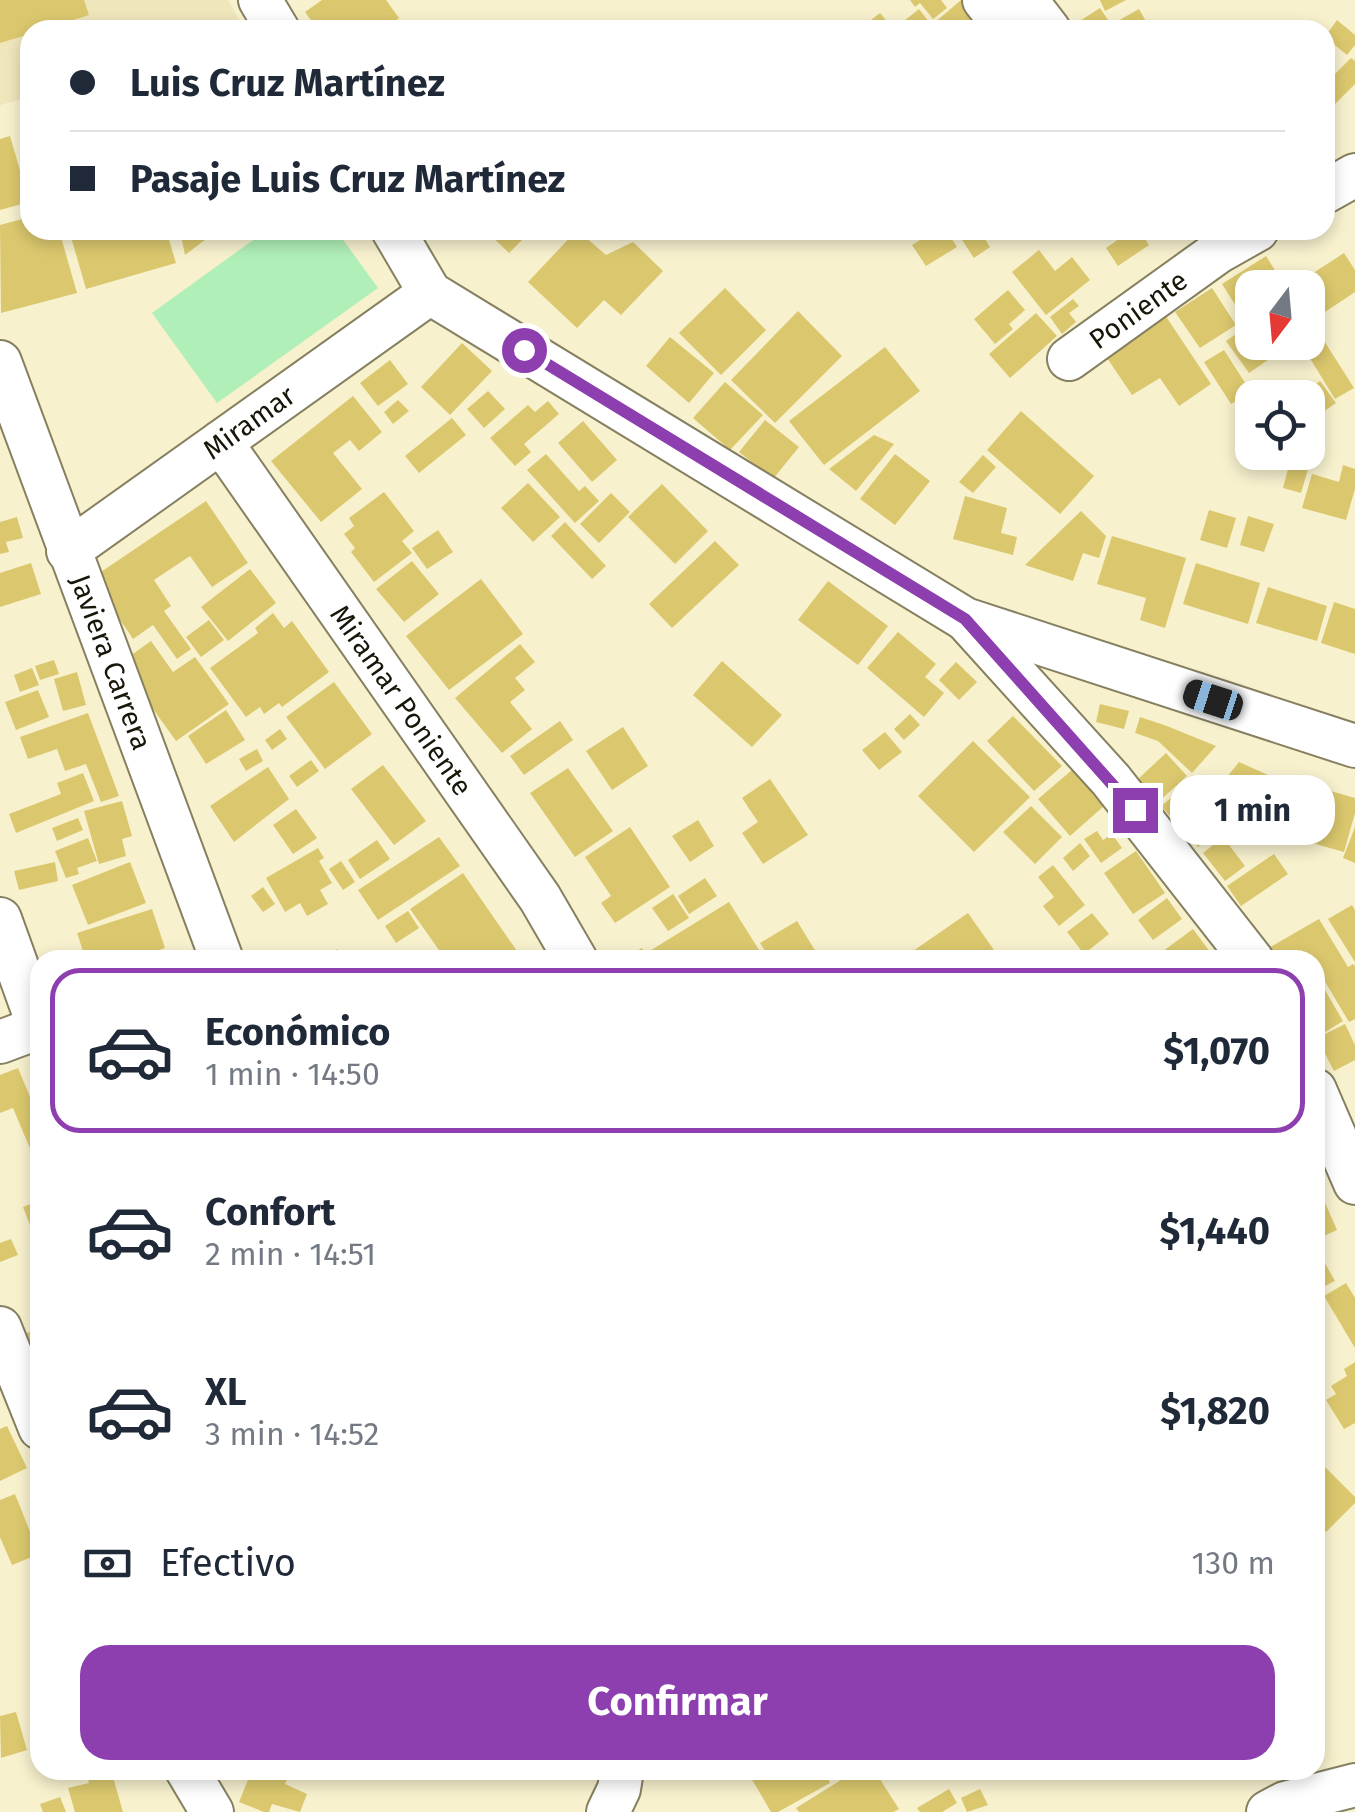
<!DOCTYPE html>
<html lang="es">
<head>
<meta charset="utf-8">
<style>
  :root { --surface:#fff; --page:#f6f6f7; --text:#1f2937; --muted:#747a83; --line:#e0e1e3; --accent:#8d3eaf }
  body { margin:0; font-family:"Fira Sans",sans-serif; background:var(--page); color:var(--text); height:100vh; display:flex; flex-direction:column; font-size:38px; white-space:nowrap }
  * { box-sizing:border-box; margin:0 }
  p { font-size:32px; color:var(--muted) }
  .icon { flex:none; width:55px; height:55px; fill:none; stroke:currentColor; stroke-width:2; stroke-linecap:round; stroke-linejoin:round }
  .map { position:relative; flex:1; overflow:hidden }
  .drawer { position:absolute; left:30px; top:950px; width:1295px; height:830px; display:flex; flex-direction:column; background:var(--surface); border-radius:30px; box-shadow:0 5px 15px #0003 }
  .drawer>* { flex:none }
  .hud { position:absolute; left:20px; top:20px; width:1315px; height:220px; border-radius:30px; box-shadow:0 5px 15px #0003; display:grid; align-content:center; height:220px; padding:0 50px; background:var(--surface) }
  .needle { width:65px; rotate:196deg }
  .buttons { position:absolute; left:1235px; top:270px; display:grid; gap:20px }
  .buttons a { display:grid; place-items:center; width:90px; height:90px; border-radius:20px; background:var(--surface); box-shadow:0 5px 15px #0003; font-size:50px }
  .end { position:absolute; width:45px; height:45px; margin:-22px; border:12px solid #8d3eaf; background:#fff; box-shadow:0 0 0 5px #fff }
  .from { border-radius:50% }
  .bubble { position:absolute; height:70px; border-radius:30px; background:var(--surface); box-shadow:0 5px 15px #0003; font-size:32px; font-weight:700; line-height:70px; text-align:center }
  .car { position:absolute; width:30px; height:60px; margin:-30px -15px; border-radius:12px; box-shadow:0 0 8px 2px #0007; background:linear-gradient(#222 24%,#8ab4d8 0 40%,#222 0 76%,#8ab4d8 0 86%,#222 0) }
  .hud b { display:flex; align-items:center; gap:35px; height:95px; font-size:38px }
  .hud b+b { border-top:2px solid var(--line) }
  .hud i { width:25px; height:25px; background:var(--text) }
  ul { padding:18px 0 0; list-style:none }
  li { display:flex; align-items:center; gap:30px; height:165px; margin:0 20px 15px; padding:0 30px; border:5px solid transparent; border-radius:30px }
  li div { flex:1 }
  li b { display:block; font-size:38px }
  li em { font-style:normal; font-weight:700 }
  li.current { border-color:var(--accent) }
  li>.icon { width:90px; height:90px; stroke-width:1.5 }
  .pay { display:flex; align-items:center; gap:25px; height:110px; padding:0 50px; font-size:38px }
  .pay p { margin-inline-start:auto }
  .button { display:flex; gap:20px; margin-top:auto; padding:20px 50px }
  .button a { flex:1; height:115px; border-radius:30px; background:var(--accent); color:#fff; font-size:40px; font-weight:700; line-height:115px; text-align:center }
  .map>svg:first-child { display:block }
  .built { fill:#efe6bc }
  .green { fill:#b0efb7 }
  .building { fill:#dbc86e }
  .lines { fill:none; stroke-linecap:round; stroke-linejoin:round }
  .street-casing { stroke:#868061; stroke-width:46 }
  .street { stroke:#fff; stroke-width:42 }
  .route { stroke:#8d3eaf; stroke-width:12 }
  .labels { text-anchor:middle; stroke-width:8; stroke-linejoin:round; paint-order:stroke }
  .street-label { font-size:28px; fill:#181609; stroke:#f7f1ce }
</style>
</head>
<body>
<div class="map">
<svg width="1355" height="1812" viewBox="0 0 1355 1812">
  <rect width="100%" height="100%" fill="#f7f1ce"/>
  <path class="built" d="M0,0H228L244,28L30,30V97L0,105Z"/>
  <path class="green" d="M267,230H336L378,288L217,403L152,313Z"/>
  <path class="building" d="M0,0H84L89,15L42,30H30V34L0,43Z
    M322,0H386L399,18L383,30H376L373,26L369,30H318L305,12Z
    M910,0H941L947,8L933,19L920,3L915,7Z
    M961,0L986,25L980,30H926Z
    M1100,0H1126L1105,11Z
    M1100,8L1110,23L1099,30H1079L1075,24Z
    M919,9L929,22L919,30H903L899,25Z
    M1139,9L1148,25L1139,30H1109L1107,27Z
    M880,13L890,25L884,30H865L862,27Z
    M1337,20L1355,35V45L1347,55L1325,37Z
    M1325,54L1335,64L1325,74Z
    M1351,58L1355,61V84L1331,108L1325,102V84Z
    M10,136L29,202L0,210V139Z
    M30,217V230H59L77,293L1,313L0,225Z
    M69,230H166L176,263L86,289Z
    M180,230H218L185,255Z
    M485,230H532L509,253Z
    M577,230L606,255L633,242L663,271L621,315L604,300L577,328L528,282Z
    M936,230H946L957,247L926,266L912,245Z
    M971,230H979L990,247L974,258L960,237Z
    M1132,230H1139L1149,245L1118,266L1106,248Z
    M1039,250L1055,271L1072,257L1090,280L1046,315L1012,272Z
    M1344,253L1355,270V292L1325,312L1304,279Z
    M1266,256L1286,288H1252V331L1222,284Z
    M725,288L766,330L721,375L679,333Z
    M1212,288L1236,325L1200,348L1175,312Z
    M1008,290L1025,310L1009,324L1013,329L995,344L974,319Z
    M1073,299L1079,306L1069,313L1076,322L1062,334L1050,317Z
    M798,311L842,356L775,423L731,380Z
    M1036,313L1057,336L1010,378L989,354Z
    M1165,315L1211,384L1179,406L1160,378L1132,395L1105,355Z
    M1245,328L1268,360L1249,373L1226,341Z
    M1321,336L1354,388L1335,399L1303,347Z
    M670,337L714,373L689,403L646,366Z
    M1260,342H1289L1268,356Z
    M462,343L492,371L450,415L421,387Z
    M885,347L920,391L824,465L789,421Z
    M1224,350L1251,392L1231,404L1204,362Z
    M390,360L408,384L378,406L360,383Z
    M1320,381L1336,403L1310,421L1308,398H1297Z
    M725,382L763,415L730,450L693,418Z
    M488,391L505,409L484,428L467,409Z
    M353,396L382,432L359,451L350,440L333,453L362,489L321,522L271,461Z
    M398,400L409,411L393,424L384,412Z
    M548,401L559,414L524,444L531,452L515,466L490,438L528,405L535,412Z
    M1021,411L1094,476L1060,514L987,450Z
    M452,418L466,435L419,473L405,456Z
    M765,420L799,447L773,479L739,452Z
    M583,421L617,460L592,482L558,443Z
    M874,435L894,444L856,491L829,469Z
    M546,454L579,491L585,486L599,501L575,523L527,470Z
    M895,454L930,481L895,525L860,499Z
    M983,455L996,467L973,493L959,482Z
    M1290,461L1309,466L1301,493L1283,488Z
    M1343,465L1355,469V489L1346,520L1302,508L1312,474L1339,482Z
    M528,483L560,517L533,542L501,508Z
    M662,484L708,531L675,564L628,517Z
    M384,492L414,531L402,541L412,553L374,582L351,552L355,548L344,534L354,526L349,518Z
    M611,493L630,512L599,543L580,524Z
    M965,496L1007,508L1001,533L1017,537L1013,555L953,539Z
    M206,501L248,563L212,587L190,556L154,580L171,606L164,611L191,649L177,659L153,625L133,639L92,578Z
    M1209,510L1236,518L1227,548L1200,540Z
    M1081,511L1106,536L1099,558L1083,553L1073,581L1025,565Z
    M1248,516L1274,524L1264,552L1240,545Z
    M17,517L23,538L6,542L9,552L0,554V522Z
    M565,522L606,566L592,579L551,536Z
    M438,530L453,552L427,569L412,548Z
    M1112,536L1186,558L1165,628L1140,620L1146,598L1097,584Z
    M715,541L739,565L672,628L649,604Z
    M412,561L439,594L404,622L376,589Z
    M31,563L41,594L0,607V573Z
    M1196,563L1260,583L1248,624L1183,604Z
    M250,569L276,603L228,641L201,607Z
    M481,579L523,634L449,690L406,636Z
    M828,581L888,626L858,665L798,620Z
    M1268,587L1327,606L1317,641L1256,623Z
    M1334,602L1355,609V654L1321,643Z
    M273,613L284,628L292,621L329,672L282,707L279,703L264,714L260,707L246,717L210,668L258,633L255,628Z
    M209,620L224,640L201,657L186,637Z
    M898,632L936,664L925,677L944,693L924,717L867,668Z
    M151,641L173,672L195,657L229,704L176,741L120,663Z
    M520,644L535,662L515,678L525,690L510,702L532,729L502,753L455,698Z
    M54,660L59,674L40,680L35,666Z
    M722,661L782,715L752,747L693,695Z
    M956,662L977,682L959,700L939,680Z
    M32,668L39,685L20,692L14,675Z
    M77,672L86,705L63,711L54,679Z
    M334,682L372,734L325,769L286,717Z
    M38,690L49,717L16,730L5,702Z
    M1100,704L1129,711L1124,729L1096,722Z
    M226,710L245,740L206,764L188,736Z
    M88,713L119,796L101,802L86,764L65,771L57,749L28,759L20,737Z
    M910,714L920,725L904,740L894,729Z
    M1013,716L1062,766L1034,791L987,741Z
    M1140,717L1167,726L1216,746L1192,773L1158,741L1135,733Z
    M560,721L573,740L524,775L510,756Z
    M623,727L648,766L612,790L586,751Z
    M280,729L287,739L272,750L265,740Z
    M885,732L902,752L879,770L862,750Z
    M973,741L1030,797L974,852L918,796Z
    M257,749L263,761L246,771L239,759Z
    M1166,753L1187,776L1157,803L1137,780Z
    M311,760L319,771L297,787L289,776Z
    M1239,762L1275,778L1236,824L1211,797Z
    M383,765L426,821L394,845L351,789Z
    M268,767L289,799L234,842L210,806Z
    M568,768L613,831L575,857L530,793Z
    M1072,770L1104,806L1070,836L1038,799Z
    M83,773L94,801L16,833L9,814L61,794L57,783Z
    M770,779L808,835L763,864L742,833L758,822L742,798Z
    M1282,780L1302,794L1280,824L1260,810Z
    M1188,784L1203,802L1177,824L1161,806Z
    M1320,788L1355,798V813L1344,852L1305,841Z
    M122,801L132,836L122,839L126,856L99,864L84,811Z
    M1206,805L1224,824L1198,847L1181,828Z
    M1031,806L1062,837L1035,864L1003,832Z
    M296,809L317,838L293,854L273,825Z
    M78,818L83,830L57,841L52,828Z
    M698,820L714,846L690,862L672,836Z
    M630,827L670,887L615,923L601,903L611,896L585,857Z
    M1355,827V863L1343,858Z
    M1097,831L1103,840L1112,834L1122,848L1101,863L1084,839Z
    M439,837L460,866L378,920L358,890Z
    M1223,837L1245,866L1225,881L1203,853Z
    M88,838L97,861L77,868L79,874L66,878L55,851Z
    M377,840L390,859L360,879L348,860Z
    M1080,843L1090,856L1073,871L1063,858Z
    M318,848L324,858L319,861L332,883L320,890L328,904L307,916L300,903L285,912L266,878Z
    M1136,851L1165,893L1133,914L1104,873Z
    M1274,854L1288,874L1241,906L1227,886Z
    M341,861L355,882L343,890L329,869Z
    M55,862L58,881L19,890L14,871Z
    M130,862L146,903L88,925L72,885Z
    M1053,865L1085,905L1059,926L1043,906L1054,897L1038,877Z
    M463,873L517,951L505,960H446L410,909Z
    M705,878L717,896L689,914L678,896Z
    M263,887L275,904L263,912L251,896Z
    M673,894L689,918L668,931L652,908Z
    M1167,898L1182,919L1153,940L1138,920Z
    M729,902L759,950L742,960H653L648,952Z
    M1352,905L1355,910V962L1328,919Z
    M152,909L165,948L128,960H86L77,933Z
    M408,911L419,928L396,943L385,926Z
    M968,913L1001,960H900Z
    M1092,913L1109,934L1084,954L1067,932Z
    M1319,919L1348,967L1353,964L1355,966V1019L1349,1022L1324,980L1315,986V960H1274L1267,949Z
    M797,921L816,952L811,960H771L760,943Z
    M1193,929L1216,960H1151Z
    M642,948L649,960H621Z
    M337,949L343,960H316Z
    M1322,985L1343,1021L1322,1034L1315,1022V989Z
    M1345,1024L1355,1045V1060L1334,1071L1317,1038Z
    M18,1068L40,1121V1183L35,1172L39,1170L13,1108L0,1113V1075Z
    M1315,1180L1337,1230L1315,1240Z
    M40,1200V1221L30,1225L23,1207Z
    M11,1239L18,1255L0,1262V1243Z
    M1318,1251L1335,1281L1315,1291V1253Z
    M1346,1283L1355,1298V1348L1324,1296Z
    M32,1331L40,1349V1388L10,1340Z
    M1315,1348L1325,1361L1315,1368Z
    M1355,1362V1423L1344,1429L1326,1400L1336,1394L1331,1386L1347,1376L1344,1369Z
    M7,1426L27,1468L0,1481V1429Z
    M1318,1460L1355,1497V1503L1326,1532L1315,1521V1462Z
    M15,1494L39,1554L12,1565L0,1537V1500Z
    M16,1712L27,1750L1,1758L0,1716Z
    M85,1770H111L123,1812H75L68,1788L89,1783Z
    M252,1770H291L285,1784L307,1794L300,1812L272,1804L269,1812H264L239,1802Z
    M761,1770H823L830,1783L778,1812H771L750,1776Z
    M857,1770H874L899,1809L893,1812H799L796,1808Z
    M949,1789L957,1803L942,1812H920L917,1808Z
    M980,1789L988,1805L967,1812L961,1798Z
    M60,1797L66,1812H43L40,1804Z"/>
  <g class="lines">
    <g class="street-casing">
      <g id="street">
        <path d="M260,0L278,30"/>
        <path d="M984,0L995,14L1014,0"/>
        <path d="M1026,0L1049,30"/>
        <path d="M1325,192L1355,175"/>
        <path d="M393,230L430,293L965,619L1355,746"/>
        <path id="s1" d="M1069,359L1218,252L1257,230"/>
        <path id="s2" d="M0,362L222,960"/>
        <path id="s3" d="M221,442L540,898L576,960"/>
        <path id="s4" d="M68,551L430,293"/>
        <path d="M966,620L1111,780L1252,960"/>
        <path d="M0,919L40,1030"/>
        <path d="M0,1042L40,1027"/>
        <path d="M1315,1090L1355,1183"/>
        <path d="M0,1328L40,1428"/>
        <path d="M187,1770L212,1812"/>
        <path d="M608,1812L619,1789L622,1770"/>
        <path d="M1268,1812L1285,1803L1355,1785"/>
      </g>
    </g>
    <use href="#street" class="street"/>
  </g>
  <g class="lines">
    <path class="route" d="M524,350L965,619L1135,810"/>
  </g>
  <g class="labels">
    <g class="street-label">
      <text dy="10" stroke="none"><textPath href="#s1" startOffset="85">Poniente</textPath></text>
      <text dy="10" stroke="none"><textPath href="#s4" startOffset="222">Miramar</textPath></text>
      <text dy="10" stroke="none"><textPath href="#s2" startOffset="320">Javiera Carrera</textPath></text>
      <text dy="10" stroke="none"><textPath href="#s3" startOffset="315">Miramar Poniente</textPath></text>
    </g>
  </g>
</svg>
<div class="buttons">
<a><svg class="needle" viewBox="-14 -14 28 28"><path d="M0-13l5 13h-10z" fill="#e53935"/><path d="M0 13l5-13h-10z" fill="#747a83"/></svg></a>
<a><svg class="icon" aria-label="locate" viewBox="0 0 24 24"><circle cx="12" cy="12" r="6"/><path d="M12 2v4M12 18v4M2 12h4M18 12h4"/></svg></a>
</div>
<i class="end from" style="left:524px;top:350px"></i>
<i class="end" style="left:1135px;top:810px"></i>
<div class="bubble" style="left:1170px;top:775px;width:165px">1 min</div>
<i class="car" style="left:1213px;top:700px;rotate:288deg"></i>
<div class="hud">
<b><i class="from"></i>Luis Cruz Martínez</b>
<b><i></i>Pasaje Luis Cruz Martínez</b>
</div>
<section class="drawer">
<ul>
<li class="current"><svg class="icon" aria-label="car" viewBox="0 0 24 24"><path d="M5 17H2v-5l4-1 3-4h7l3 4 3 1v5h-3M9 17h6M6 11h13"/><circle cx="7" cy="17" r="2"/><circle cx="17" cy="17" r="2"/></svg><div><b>Económico</b><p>1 min · 14:50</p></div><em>$1,070</em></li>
<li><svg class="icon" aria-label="car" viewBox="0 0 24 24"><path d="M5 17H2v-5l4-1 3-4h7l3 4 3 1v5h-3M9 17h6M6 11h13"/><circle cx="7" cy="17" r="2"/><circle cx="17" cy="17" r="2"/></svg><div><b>Confort</b><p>2 min · 14:51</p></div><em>$1,440</em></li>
<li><svg class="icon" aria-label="car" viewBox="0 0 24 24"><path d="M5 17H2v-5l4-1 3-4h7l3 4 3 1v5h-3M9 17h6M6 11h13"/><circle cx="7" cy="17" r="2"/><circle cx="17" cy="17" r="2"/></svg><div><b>XL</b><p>3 min · 14:52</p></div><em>$1,820</em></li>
</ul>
<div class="pay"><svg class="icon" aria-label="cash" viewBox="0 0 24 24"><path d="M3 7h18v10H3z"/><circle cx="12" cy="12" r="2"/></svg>Efectivo<p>130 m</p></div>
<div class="button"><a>Confirmar</a></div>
</section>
</div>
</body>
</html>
